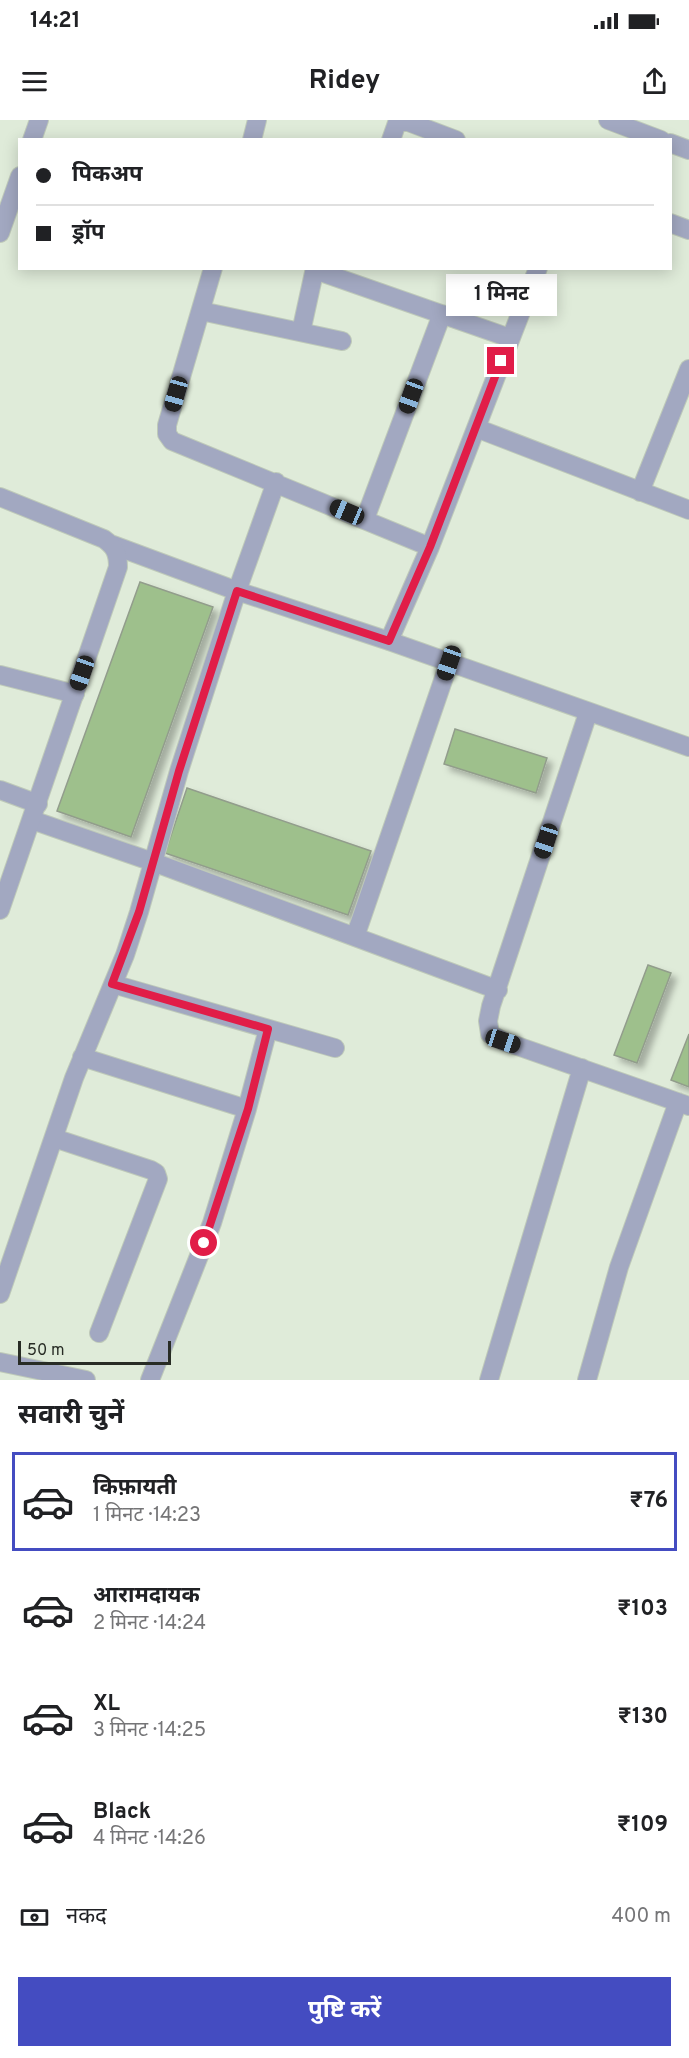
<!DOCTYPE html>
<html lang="hi">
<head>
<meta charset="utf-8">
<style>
  :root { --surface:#fff; --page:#f6f6f6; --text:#202124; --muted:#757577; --line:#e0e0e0; --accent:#444cc1 }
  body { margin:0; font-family:Overpass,"Noto Sans Devanagari",sans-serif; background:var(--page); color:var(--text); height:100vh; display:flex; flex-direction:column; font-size:22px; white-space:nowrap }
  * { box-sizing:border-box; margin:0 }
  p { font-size:20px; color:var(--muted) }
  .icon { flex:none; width:33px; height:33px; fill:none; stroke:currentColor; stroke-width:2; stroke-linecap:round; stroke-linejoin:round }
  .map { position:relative; height:1260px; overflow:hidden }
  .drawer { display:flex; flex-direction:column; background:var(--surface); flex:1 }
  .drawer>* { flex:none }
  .top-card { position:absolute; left:18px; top:18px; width:654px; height:132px; border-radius:0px; box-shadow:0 3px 15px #0003; display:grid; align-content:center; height:132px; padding:0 18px; background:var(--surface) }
  .scale { position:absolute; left:18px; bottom:15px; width:153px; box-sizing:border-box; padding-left:6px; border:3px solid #282c25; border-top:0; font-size:16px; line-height:21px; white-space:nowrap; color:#282c25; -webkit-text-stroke:4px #dfebd9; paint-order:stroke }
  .end { position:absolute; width:27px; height:27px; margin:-14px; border:8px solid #e11d48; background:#fff; box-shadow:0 0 0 3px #fff }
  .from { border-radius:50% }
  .bubble { position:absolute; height:42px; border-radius:0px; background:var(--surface); box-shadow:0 3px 15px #0003; font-size:20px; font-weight:700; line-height:42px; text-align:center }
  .car { position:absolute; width:18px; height:36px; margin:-18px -9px; border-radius:8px; box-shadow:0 0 4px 2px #0007; background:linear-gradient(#222 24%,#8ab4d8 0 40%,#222 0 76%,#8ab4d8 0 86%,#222 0) }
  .top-card b { display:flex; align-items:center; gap:21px; height:57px; font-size:22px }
  .top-card b+b { border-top:2px solid var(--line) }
  .top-card i { width:15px; height:15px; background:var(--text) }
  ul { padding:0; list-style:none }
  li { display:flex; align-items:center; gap:18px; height:99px; margin:0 12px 9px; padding:0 6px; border:3px solid transparent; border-radius:0px }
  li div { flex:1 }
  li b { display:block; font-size:22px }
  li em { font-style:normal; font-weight:700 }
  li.selected { border-color:var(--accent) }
  li>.icon { width:54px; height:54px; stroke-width:1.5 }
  h2 { padding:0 18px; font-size:27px; line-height:72px }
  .pay { display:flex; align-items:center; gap:15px; height:66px; padding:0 18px; font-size:22px }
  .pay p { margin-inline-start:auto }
  .button { display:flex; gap:12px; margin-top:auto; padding:12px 18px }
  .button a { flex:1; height:69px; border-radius:0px; background:var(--accent); color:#fff; font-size:24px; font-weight:700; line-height:69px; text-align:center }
  .status { display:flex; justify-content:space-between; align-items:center; height:42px; padding:0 30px; background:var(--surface); direction:ltr }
  .status svg { height:16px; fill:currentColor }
  header { display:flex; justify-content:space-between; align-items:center; height:78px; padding:0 18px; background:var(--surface); font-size:27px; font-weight:700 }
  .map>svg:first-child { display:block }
  .building { fill:#9ec08c; stroke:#929d8c; stroke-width:1.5; filter:url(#shadow) }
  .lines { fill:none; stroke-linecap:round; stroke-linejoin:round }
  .minor-casing { stroke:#bec9b9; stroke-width:20 }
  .tertiary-casing { stroke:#bec9b9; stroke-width:20 }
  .minor { stroke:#a2a8c1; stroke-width:18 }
  .tertiary { stroke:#a2a8c1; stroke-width:18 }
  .route { stroke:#e11d48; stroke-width:8 }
</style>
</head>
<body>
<div class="status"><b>14:21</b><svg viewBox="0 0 49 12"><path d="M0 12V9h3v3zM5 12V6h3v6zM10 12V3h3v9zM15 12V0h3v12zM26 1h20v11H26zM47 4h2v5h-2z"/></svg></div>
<header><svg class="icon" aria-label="menu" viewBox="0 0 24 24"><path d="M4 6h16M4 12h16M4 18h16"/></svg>Ridey<svg class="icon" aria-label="share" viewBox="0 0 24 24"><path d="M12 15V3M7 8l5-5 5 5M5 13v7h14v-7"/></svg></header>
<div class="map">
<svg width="689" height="1260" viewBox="0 0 689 1260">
  <defs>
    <filter id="shadow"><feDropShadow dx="5.5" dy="5.5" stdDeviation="3" flood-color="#0004"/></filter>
  </defs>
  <rect width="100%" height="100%" fill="#dfebd9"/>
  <path class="building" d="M140,462L213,487L131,717L57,691Z
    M455,609L547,638L536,673L444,644Z
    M187,668L371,731L348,795L165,733Z
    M648,845L671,853L637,943L614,935Z
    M689,914V967L671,960Z"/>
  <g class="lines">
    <g class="minor-casing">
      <path id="minor" d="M403,0L456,20
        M608,0L661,20
        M252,20L257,0
        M391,20L398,0
        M670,23L689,30
        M670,103L689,110
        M213,148L167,305V314L172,321L430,427
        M315,150L510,218
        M201,191L342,221
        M301,212L315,148
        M476,308L689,390
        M640,372L689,249
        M365,399L442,194
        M113,425L237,471L389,521L689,627
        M389,521L430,427L538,148
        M0,555L75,574
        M588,593L491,886L488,901L490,914L503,921L689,986
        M0,670L38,684
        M32,700L153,742L498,870
        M355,817L449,543
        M113,864L335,928
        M82,937L247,989
        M54,1018L151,1050L156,1053L158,1059L99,1213
        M0,1174L74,958L125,835L139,792L179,651L237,471L276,362
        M150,1260L212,1103L247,989L268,909
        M489,1260L582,948
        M587,1260L619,1147L678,982"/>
    </g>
    <g class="tertiary-casing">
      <path id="tertiary" d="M32,20L39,0
        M0,113L20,56
        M0,377L104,419C115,427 118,433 118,447L0,790
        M0,1242L86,1260"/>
    </g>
    <use href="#minor" class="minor"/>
    <use href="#tertiary" class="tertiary"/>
  </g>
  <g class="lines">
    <path class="route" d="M204,1123L248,989L268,909L112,864L139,792L179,651L237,471L389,521L430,427L501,241"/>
  </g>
</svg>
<div class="scale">50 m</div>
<i class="end from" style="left:204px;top:1123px"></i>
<i class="end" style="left:501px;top:241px"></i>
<div class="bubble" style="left:446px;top:154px;width:111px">1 मिनट</div>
<i class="car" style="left:176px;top:274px;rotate:196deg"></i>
<i class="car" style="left:411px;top:276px;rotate:200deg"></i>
<i class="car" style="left:347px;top:392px;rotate:293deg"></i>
<i class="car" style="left:449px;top:543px;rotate:199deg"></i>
<i class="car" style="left:82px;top:553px;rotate:199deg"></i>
<i class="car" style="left:546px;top:721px;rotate:198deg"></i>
<i class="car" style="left:503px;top:921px;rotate:108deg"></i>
<div class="top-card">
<b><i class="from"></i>पिकअप</b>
<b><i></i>ड्रॉप</b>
</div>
</div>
<section class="drawer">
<h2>सवारी चुनें</h2>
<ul>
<li class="selected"><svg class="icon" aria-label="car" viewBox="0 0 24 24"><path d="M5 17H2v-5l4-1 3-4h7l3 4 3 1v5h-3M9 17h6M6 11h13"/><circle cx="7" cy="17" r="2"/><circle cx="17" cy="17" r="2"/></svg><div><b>किफ़ायती</b><p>1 मिनट · 14:23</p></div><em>₹76</em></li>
<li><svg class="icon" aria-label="car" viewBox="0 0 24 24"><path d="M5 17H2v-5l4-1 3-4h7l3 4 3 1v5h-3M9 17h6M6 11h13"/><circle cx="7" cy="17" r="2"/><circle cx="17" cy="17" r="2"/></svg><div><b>आरामदायक</b><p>2 मिनट · 14:24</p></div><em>₹103</em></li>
<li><svg class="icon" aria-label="car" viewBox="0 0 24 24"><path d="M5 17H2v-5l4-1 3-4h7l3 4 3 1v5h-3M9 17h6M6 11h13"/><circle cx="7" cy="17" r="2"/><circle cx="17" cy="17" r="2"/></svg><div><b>XL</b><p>3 मिनट · 14:25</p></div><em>₹130</em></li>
<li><svg class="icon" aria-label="car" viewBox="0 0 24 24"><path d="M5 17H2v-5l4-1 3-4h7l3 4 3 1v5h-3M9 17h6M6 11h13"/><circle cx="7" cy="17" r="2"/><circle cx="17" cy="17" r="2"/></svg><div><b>Black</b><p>4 मिनट · 14:26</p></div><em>₹109</em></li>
</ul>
<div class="pay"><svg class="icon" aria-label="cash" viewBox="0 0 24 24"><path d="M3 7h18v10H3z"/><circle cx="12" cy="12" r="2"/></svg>नकद<p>400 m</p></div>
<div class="button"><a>पुष्टि करें</a></div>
</section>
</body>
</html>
